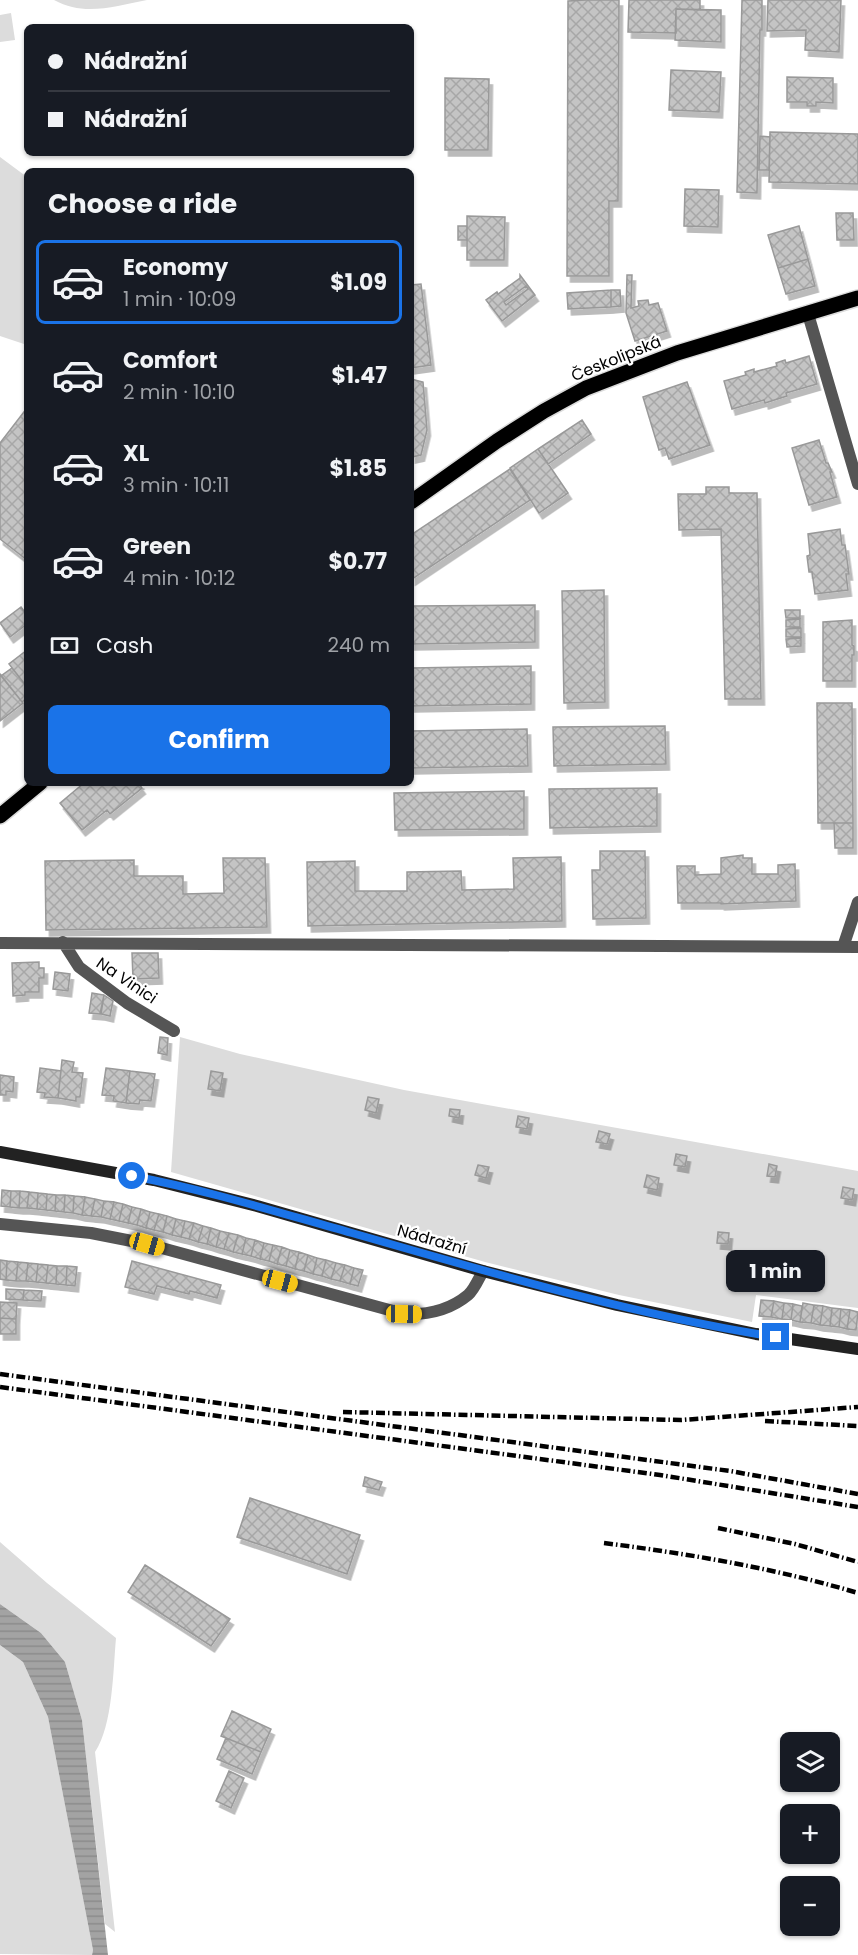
<!DOCTYPE html>
<html lang="en">
<head>
<meta charset="utf-8">
<style>
  :root { --surface:#171b24; --page:#242831; --text:#f1f3f6; --muted:#9ea1a6; --line:#363941; --accent:#1a73e8 }
  body { margin:0; font-family:Poppins,sans-serif; background:var(--page); color:var(--text); height:100vh; display:flex; flex-direction:column; font-size:22px; white-space:nowrap }
  * { box-sizing:border-box; margin:0 }
  p { font-size:20px; color:var(--muted) }
  .icon { flex:none; width:33px; height:33px; fill:none; stroke:currentColor; stroke-width:2; stroke-linecap:round; stroke-linejoin:round }
  .map { position:relative; flex:1; overflow:hidden }
  .panel { position:absolute; left:24px; top:168px; width:390px; height:618px; display:flex; flex-direction:column; background:var(--surface); border-radius:9px; box-shadow:0 2px 4px #0004 }
  .panel>* { flex:none }
  .hud { position:absolute; left:24px; top:24px; width:390px; height:132px; border-radius:9px; box-shadow:0 2px 4px #0004; display:grid; align-content:center; height:132px; padding:0 24px; background:var(--surface) }
  .buttons { position:absolute; left:780px; top:1732px; display:grid; gap:12px }
  .buttons a { display:grid; place-items:center; width:60px; height:60px; border-radius:9px; background:var(--surface); box-shadow:0 2px 4px #0004; font-size:30px }
  .end { position:absolute; width:27px; height:27px; margin:-14px; border:8px solid #1a73e8; background:#fff; box-shadow:0 0 0 3px #fff }
  .from { border-radius:50% }
  .bubble { position:absolute; height:42px; border-radius:9px; background:var(--surface); box-shadow:0 2px 4px #0004; font-size:20px; font-weight:700; line-height:42px; text-align:center }
  .car { position:absolute; width:18px; height:36px; margin:-18px -9px; border-radius:8px; box-shadow:0 0 4px 2px #0007; background:linear-gradient(#f5c518 24%,#345 0 40%,#f5c518 0 76%,#345 0 86%,#f5c518 0) }
  .hud b { display:flex; align-items:center; gap:21px; height:57px; font-size:22px }
  .hud b+b { border-top:2px solid var(--line) }
  .hud i { width:15px; height:15px; background:var(--text) }
  ul { padding:0; list-style:none }
  li { display:flex; align-items:center; gap:18px; height:84px; margin:0 12px 9px; padding:0 12px; border:3px solid transparent; border-radius:9px }
  li div { flex:1 }
  li b { display:block; font-size:22px }
  li em { font-style:normal; font-weight:700 }
  li.current { border-color:var(--accent) }
  li>.icon { width:54px; height:54px; stroke-width:1.5 }
  h2 { padding:0 24px; font-size:27px; line-height:72px }
  .pay { display:flex; align-items:center; gap:15px; height:66px; padding:0 24px; font-size:22px }
  .pay p { margin-inline-start:auto }
  .button { display:flex; gap:12px; margin-top:auto; padding:12px 24px }
  .button a { flex:1; height:69px; border-radius:9px; background:var(--accent); color:#fff; font-size:24px; font-weight:700; line-height:69px; text-align:center }
  .map>svg:first-child { display:block }
  .green { fill:#dcdcdc }
  .water { fill:url(#water-rules) }
  .building { fill:url(#building-cross-hatch); stroke:#999; stroke-width:1.5; fill-rule:evenodd; filter:url(#shadow) }
  .lines { fill:none; stroke-linecap:round; stroke-linejoin:round }
  .primary-casing { stroke:#dbdbdb; stroke-width:18 }
  .minor { stroke:#555; stroke-width:12 }
  .secondary { stroke:#222; stroke-width:12 }
  .primary { stroke:#000; stroke-width:15 }
  .rail { stroke:#000; stroke-width:4.5; stroke-dasharray:9 3 1.5 3; stroke-linecap:butt }
  .route { stroke:#1a73e8; stroke-width:8 }
  .labels { text-anchor:middle; stroke-width:4.5; stroke-linejoin:round; paint-order:stroke }
  .street-label { font-size:16px; fill:#000; stroke:#fff }
</style>
</head>
<body>
<div class="map">
<svg width="858" height="1955" viewBox="0 0 858 1955">
  <defs>
    <pattern id="water-rules" width="6" height="5" patternUnits="userSpaceOnUse" patternTransform="scale(1.5)"><rect width="6" height="5" fill="#a3a3a3"/><path d="M0 2.5h6" fill="none" stroke="#8b8b8b"/></pattern>
    <pattern id="building-cross-hatch" width="8" height="8" patternUnits="userSpaceOnUse" patternTransform="scale(1.5)"><rect width="8" height="8" fill="#c4c4c4"/><path d="M0 0l8 8M0 8l8-8" fill="none" stroke="#a7a7a7"/></pattern>
    <filter id="shadow"><feDropShadow dx="3.5" dy="6" stdDeviation="0" flood-color="#0004"/></filter>
  </defs>
  <rect width="100%" height="100%" fill="#fff"/>
  <path class="green" d="M54,0H147C114,6 85,17 54,0Z
    M11,13L15,40L0,42V15Z
    M0,157L27,177V345L0,336Z
    M180,1037L240,1054L404,1090L858,1171V1308L756,1295L752,1322L619,1295L485,1262L171,1172Z
    M0,1542L47,1583L116,1638C113,1671 113,1725 95,1752L115,1932L105,1924L82,1720L65,1662L41,1633L0,1604Z
    M0,1645L23,1662L48,1717L93,1950L92,1955L0,1954Z"/>
  <path class="water" d="M0,1604L41,1633L65,1662L82,1720L108,1955H92L93,1950L48,1717L23,1662L0,1645Z"/>
  <path class="building" d="M586,0H619L618,201H609V276H567L568,1Z
    M629,0H700V10L676,9V33L628,32Z
    M742,0H762V30H760L757,193L737,192Z
    M768,0H841L839,52L805,50L806,30L767,31Z
    M676,9L721,10V42L675,40Z
    M671,70L721,72L719,112L669,110Z
    M787,77L833,78V103L816,102V106H807V102H787Z
    M445,78L489,79L488,150H445Z
    M770,132L858,134V184L769,182Z
    M760,136L770,137L769,170H759Z
    M685,189L719,190L718,227L684,226Z
    M836,213H853L854,240H837Z
    M467,216L505,217L504,260H467Z
    M458,226H467V240H458Z
    M799,226L808,259L778,268L768,235Z
    M808,259L815,286L786,294L778,268Z
    M520,275L535,295L502,321L486,300L497,292L498,294L520,278ZM526,286L528,289L506,305L504,302Z
    M627,275H632L631,308L639,306L638,301L648,300L649,305L658,303L667,331L635,341L626,313Z
    M421,284L431,365L411,368V285Z
    M611,290V307L568,309L567,293Z
    M611,290H620L621,306L611,307Z
    M809,356L817,384L786,393L787,396L765,403L764,400L732,409L724,381L746,375L745,372L754,369V372L777,366L776,363L785,360L786,363Z
    M411,379L423,382L427,430L421,455L412,457Z
    M687,382L710,445L669,459L665,448L659,450L643,397Z
    M27,408V560L0,539V443Z
    M582,420L591,434L548,464L538,449Z
    M819,440L826,463H828L832,472H830L837,497L809,505L792,448Z
    M538,449L568,493L539,513L510,468Z
    M510,469L530,500L412,579L411,535Z
    M706,487H729V493H757L761,699H725L721,529L679,530L678,494H706Z
    M840,529L842,545H845L849,574H846L848,590L815,594L812,572H809L807,556L810,555L808,534Z
    M604,590L605,702L564,703L562,591Z
    M535,605V642L411,644V606Z
    M21,607L27,615V624L10,637L0,623Z
    M785,610H800V618H786Z
    M800,619V627H786V620Z
    M852,620V645L854,646V655H852V681H823V622Z
    M801,628V637H786V629Z
    M801,638V646L787,647L786,639Z
    M27,650V687L9,664Z
    M531,666V704L411,706V668Z
    M12,668L27,687V698L22,702L1,676Z
    M0,674L23,703L0,721Z
    M817,703H852L853,823H818Z
    M665,726L666,764L554,766L553,727Z
    M527,729L528,766L411,768V731Z
    M141,783L139,784L142,788L110,814L107,810L82,830L60,803L84,783Z
    M657,788V826L550,828L549,789Z
    M524,791V829L395,830L394,793Z
    M834,823H853V848H835Z
    M600,851H645L646,918L593,919L592,870H600Z
    M743,855V858H752V874H778V865L795,864L796,901L721,904V903H678L677,866H695V875L721,874V858Z
    M561,857L562,921L308,926L307,862L355,861V891H407V872L461,871L462,890L514,889L513,858Z
    M223,858H265L267,927L46,930L45,861L134,860V876H183V894L224,893Z
    M132,953H158L159,978L133,979Z
    M39,962V968H44V978H39V992H25V995L13,996L12,963Z
    M55,972L70,974L68,991L53,989Z
    M92,993L104,995L100,1014L89,1013Z
    M104,995L113,1001L110,1016L101,1014Z
    M160,1037L168,1038L167,1055L158,1053Z
    M62,1060L74,1062L72,1072L83,1073L80,1097H76V1101L58,1098Z
    M40,1068L61,1071L58,1098L44,1097L45,1093L37,1092Z
    M106,1068L130,1071L126,1103L113,1101L114,1096L102,1095Z
    M130,1071L155,1074L151,1101L140,1100L139,1104L126,1103Z
    M211,1071L223,1073L220,1091L208,1089Z
    M0,1075L14,1077L13,1092L6,1091V1095H0Z
    M368,1097L379,1099L376,1113L365,1110Z
    M450,1109L460,1110L459,1118L449,1116Z
    M518,1116L529,1118L527,1129L516,1127Z
    M599,1131L610,1134L607,1144L596,1142Z
    M676,1154L687,1156L685,1167L674,1165Z
    M769,1164L777,1166L775,1177L767,1176Z
    M478,1165L489,1167L486,1178L475,1175Z
    M647,1175L659,1178L657,1190L644,1187Z
    M843,1187L854,1189L852,1200L841,1198Z
    M2,1190L11,1191L10,1207L1,1206Z
    M11,1191H20L19,1208L10,1207Z
    M20,1191L29,1192L27,1208H19Z
    M29,1192L38,1193L37,1209L27,1208Z
    M38,1193L47,1194L46,1210L37,1209Z
    M47,1194L56,1195L55,1211L46,1210Z
    M56,1195H65L64,1212L55,1211Z
    M65,1195L74,1196L73,1213L64,1212Z
    M74,1196L85,1197L82,1215L73,1213Z
    M85,1197L95,1199L91,1216L82,1215Z
    M95,1199L104,1201L101,1217L91,1216Z
    M104,1201L114,1202L110,1219L101,1217Z
    M114,1202L123,1204L119,1221L110,1219Z
    M123,1204L132,1207L128,1223L119,1221Z
    M132,1207L141,1209L137,1225L128,1223Z
    M141,1209L150,1212L146,1228L137,1225Z
    M150,1212L159,1214L154,1230L146,1228Z
    M159,1214L167,1216L163,1232L154,1230Z
    M167,1216L176,1219L172,1235L163,1232Z
    M176,1219L185,1221L181,1237L172,1235Z
    M185,1221L194,1223L189,1239L181,1237Z
    M194,1223L203,1226L198,1242L189,1239Z
    M203,1226L211,1228L207,1244L198,1242Z
    M211,1228L220,1231L216,1247L207,1244Z
    M220,1231L229,1233L224,1249L216,1247Z
    M718,1232L729,1233L728,1244L717,1243Z
    M229,1233L238,1235L233,1252L224,1249Z
    M238,1235L246,1238L242,1254L233,1252Z
    M246,1238L255,1240L251,1256L242,1254Z
    M255,1240L264,1243L260,1259L251,1256Z
    M264,1243L273,1245L269,1261L260,1259Z
    M273,1245L282,1247L277,1264L269,1261Z
    M282,1247L290,1250L286,1266L277,1264Z
    M290,1250L299,1252L295,1269L286,1266Z
    M299,1252L308,1255L304,1271L295,1269Z
    M308,1255L317,1258L313,1274L304,1271Z
    M317,1258L326,1260L322,1276L313,1274Z
    M0,1260L7,1261L6,1280L0,1279Z
    M326,1260L336,1263L331,1279L322,1276Z
    M7,1261L18,1262L16,1281L6,1280Z
    M132,1261L221,1285L217,1298L190,1291L189,1294L157,1286L154,1294L125,1287Z
    M18,1262L28,1263L26,1281H16Z
    M28,1263L38,1264L36,1282L26,1281Z
    M336,1263L345,1265L340,1281L331,1279Z
    M38,1264L48,1265L46,1283L36,1282Z
    M48,1265L57,1266L56,1284L46,1283Z
    M345,1265L354,1268L350,1284L340,1281Z
    M57,1266H67L66,1285L56,1284Z
    M67,1266L77,1267L75,1286L66,1285Z
    M354,1268L363,1270L358,1286L350,1284Z
    M6,1289L24,1290L23,1300L6,1299Z
    M24,1290L42,1291L41,1301L23,1300Z
    M761,1300L774,1301L771,1317L759,1316Z
    M774,1301L784,1303L782,1319L771,1317Z
    M0,1302L17,1303L16,1319L0,1318Z
    M784,1303L793,1304L791,1320L782,1319Z
    M803,1303L814,1305L811,1323L800,1322Z
    M793,1304L802,1306L800,1322L791,1320Z
    M814,1305L823,1306L820,1325L811,1323Z
    M823,1306L832,1308L830,1326L820,1325Z
    M832,1308L841,1309L839,1327L830,1326Z
    M841,1309L850,1310L847,1329L839,1327Z
    M850,1310L858,1312L856,1330L847,1329Z
    M0,1318L16,1319V1334H0Z
    M365,1477L382,1482L379,1490L363,1486Z
    M250,1498L360,1535L347,1574L237,1537Z
    M145,1565L230,1619L211,1646L128,1592Z
    M232,1711L271,1729L261,1752L221,1736Z
    M226,1738L261,1752L252,1774L217,1759Z
    M229,1771L244,1778L231,1808L216,1801Z"/>
  <g class="lines">
    <g class="primary-casing">
      <path id="primary" d="M411,502L497,441L544,411L586,388L677,353L858,298
        M0,816L40,783"/>
    </g>
    <path class="minor" d="M808,314L858,484
      M63,942L79,967L127,1003L174,1031
      M0,943L858,947
      M843,947L858,902
      M0,1224L91,1233L147,1244L404,1314C426,1315 450,1310 468,1295C474,1290 479,1278 483,1271"/>
    <path class="secondary" d="M0,1152L154,1180L257,1206L483,1271L617,1305L756,1334L858,1349"/>
    <use href="#primary" class="primary"/>
    <path class="rail" d="M0,1374L730,1471L858,1494
      M0,1387L660,1475L858,1507
      M343,1412L681,1420L858,1407
      M765,1421L858,1426
      M718,1528L795,1544L858,1562
      M604,1543C690,1554 774,1568 858,1593"/>
  </g>
  <g class="lines">
    <path class="route" d="M132,1176C207,1190 280,1213 352,1233C492,1273 633,1315 776,1337"/>
  </g>
  <g class="labels">
    <g class="street-label">
      <text transform="translate(616 358) rotate(-22)" y="6">Českolipská</text>
      <text transform="translate(127 980) rotate(34)" y="6">Na Vinici</text>
      <text transform="translate(432 1239) rotate(16)" y="6">Nádražní</text>
    </g>
  </g>
</svg>
<div class="buttons">
<a><svg class="icon" aria-label="layers" viewBox="0 0 24 24"><path d="M12 4l9 5-9 5-9-5zM3 14l9 5 9-5"/></svg></a>
<a>+</a>
<a>−</a>
</div>
<i class="end from" style="left:132px;top:1176px"></i>
<i class="end" style="left:776px;top:1337px"></i>
<div class="bubble" style="left:726px;top:1250px;width:99px">1 min</div>
<i class="car" style="left:147px;top:1244px;rotate:106deg"></i>
<i class="car" style="left:280px;top:1281px;rotate:105deg"></i>
<i class="car" style="left:404px;top:1314px;rotate:91deg"></i>
<div class="hud">
<b><i class="from"></i>Nádražní</b>
<b><i></i>Nádražní</b>
</div>
<section class="panel">
<h2>Choose a ride</h2>
<ul>
<li class="current"><svg class="icon" aria-label="car" viewBox="0 0 24 24"><path d="M5 17H2v-5l4-1 3-4h7l3 4 3 1v5h-3M9 17h6M6 11h13"/><circle cx="7" cy="17" r="2"/><circle cx="17" cy="17" r="2"/></svg><div><b>Economy</b><p>1 min · 10:09</p></div><em>$1.09</em></li>
<li><svg class="icon" aria-label="car" viewBox="0 0 24 24"><path d="M5 17H2v-5l4-1 3-4h7l3 4 3 1v5h-3M9 17h6M6 11h13"/><circle cx="7" cy="17" r="2"/><circle cx="17" cy="17" r="2"/></svg><div><b>Comfort</b><p>2 min · 10:10</p></div><em>$1.47</em></li>
<li><svg class="icon" aria-label="car" viewBox="0 0 24 24"><path d="M5 17H2v-5l4-1 3-4h7l3 4 3 1v5h-3M9 17h6M6 11h13"/><circle cx="7" cy="17" r="2"/><circle cx="17" cy="17" r="2"/></svg><div><b>XL</b><p>3 min · 10:11</p></div><em>$1.85</em></li>
<li><svg class="icon" aria-label="car" viewBox="0 0 24 24"><path d="M5 17H2v-5l4-1 3-4h7l3 4 3 1v5h-3M9 17h6M6 11h13"/><circle cx="7" cy="17" r="2"/><circle cx="17" cy="17" r="2"/></svg><div><b>Green</b><p>4 min · 10:12</p></div><em>$0.77</em></li>
</ul>
<div class="pay"><svg class="icon" aria-label="cash" viewBox="0 0 24 24"><path d="M3 7h18v10H3z"/><circle cx="12" cy="12" r="2"/></svg>Cash<p>240 m</p></div>
<div class="button"><a>Confirm</a></div>
</section>
</div>
</body>
</html>
